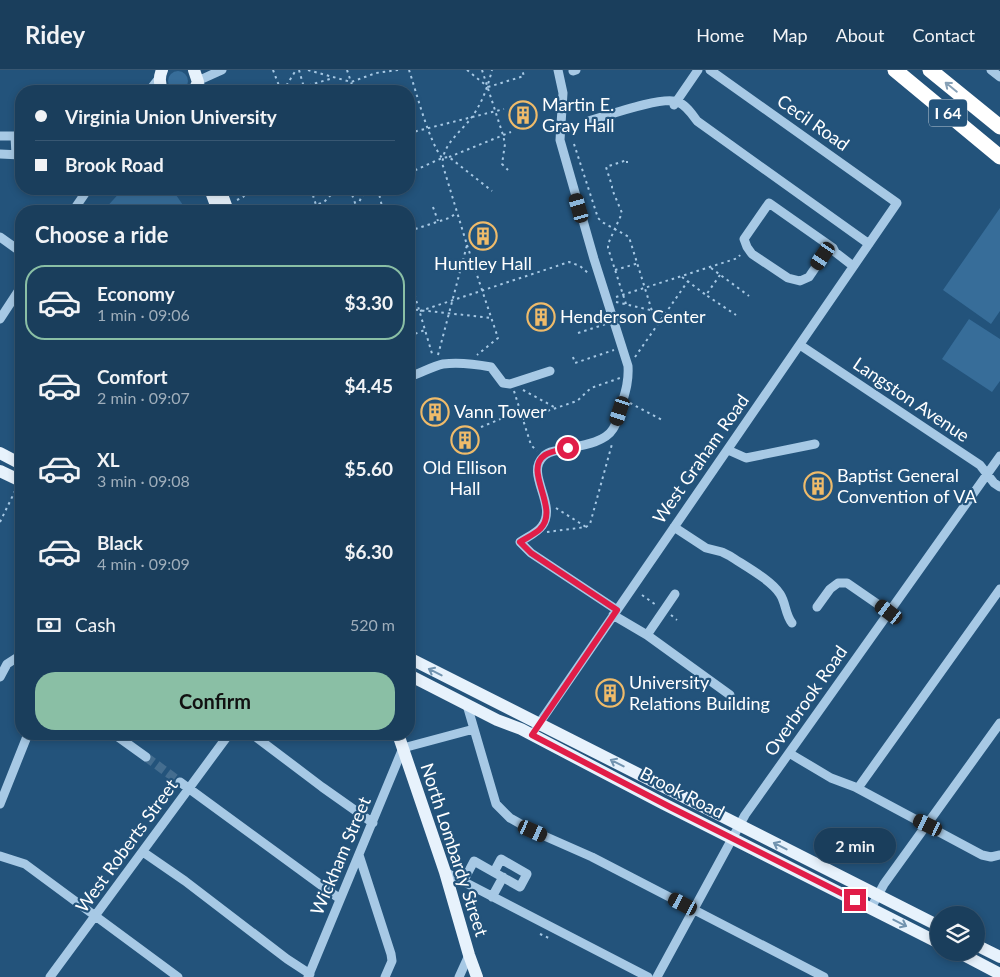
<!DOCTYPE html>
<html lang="en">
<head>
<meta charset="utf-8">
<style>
  :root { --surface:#1a3e5c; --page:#274965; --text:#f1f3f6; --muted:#9faebb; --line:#385772; --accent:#8abfa5 }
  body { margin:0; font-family:Lato,sans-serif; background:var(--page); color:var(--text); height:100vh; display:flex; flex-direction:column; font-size:19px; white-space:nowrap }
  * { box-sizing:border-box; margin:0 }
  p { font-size:16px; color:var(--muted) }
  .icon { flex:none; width:28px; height:28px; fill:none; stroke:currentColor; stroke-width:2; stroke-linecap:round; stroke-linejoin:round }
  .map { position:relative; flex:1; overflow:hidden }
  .panel { position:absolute; left:15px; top:135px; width:400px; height:535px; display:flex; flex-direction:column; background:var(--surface); border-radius:20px; box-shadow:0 2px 8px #0003,0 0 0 1px var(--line) }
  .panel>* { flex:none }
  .top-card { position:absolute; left:15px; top:15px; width:400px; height:110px; border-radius:20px; box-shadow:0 2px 8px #0003,0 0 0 1px var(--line); display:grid; align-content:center; height:110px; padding:0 20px; background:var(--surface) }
  .fabs { position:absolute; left:930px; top:836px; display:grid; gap:10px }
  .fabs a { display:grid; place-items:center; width:55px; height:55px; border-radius:50%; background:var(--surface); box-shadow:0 2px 8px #0003,0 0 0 1px var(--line); font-size:25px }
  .end { position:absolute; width:22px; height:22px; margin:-11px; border:6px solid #e11d48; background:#fff; box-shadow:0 0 0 2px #fff }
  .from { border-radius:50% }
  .bubble { position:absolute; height:35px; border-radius:18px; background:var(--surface); box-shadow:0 2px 8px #0003,0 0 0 1px var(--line); font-size:16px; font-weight:700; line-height:35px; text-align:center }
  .car { position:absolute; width:15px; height:30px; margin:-15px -8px; border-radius:6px; box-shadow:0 0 4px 1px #0007; background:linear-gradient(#222 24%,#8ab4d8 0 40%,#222 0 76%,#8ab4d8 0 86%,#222 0) }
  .top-card b { display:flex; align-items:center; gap:18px; height:48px; font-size:19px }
  .top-card b+b { border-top:1px solid var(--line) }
  .top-card i { width:12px; height:12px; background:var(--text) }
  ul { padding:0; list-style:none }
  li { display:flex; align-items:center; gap:15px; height:75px; margin:0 10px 8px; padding:0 10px; border:2px solid transparent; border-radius:20px }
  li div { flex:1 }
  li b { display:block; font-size:19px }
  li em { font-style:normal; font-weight:700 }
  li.current { border-color:var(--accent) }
  li>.icon { width:45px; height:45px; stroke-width:1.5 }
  h2 { padding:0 20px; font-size:22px; line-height:60px }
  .pay { display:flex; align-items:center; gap:12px; height:55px; padding:0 20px; font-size:19px }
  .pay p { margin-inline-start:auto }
  .cta { display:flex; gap:10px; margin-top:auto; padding:10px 20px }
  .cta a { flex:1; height:58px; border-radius:20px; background:var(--accent); color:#111; font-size:20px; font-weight:700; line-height:58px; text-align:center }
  header { display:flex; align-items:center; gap:30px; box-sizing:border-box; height:70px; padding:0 25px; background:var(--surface); border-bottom:1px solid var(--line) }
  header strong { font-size:24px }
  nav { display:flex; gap:28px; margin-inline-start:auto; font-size:18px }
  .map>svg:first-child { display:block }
  .green { fill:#376d99 }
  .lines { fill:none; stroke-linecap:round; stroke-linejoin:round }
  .minor-tunnel { stroke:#446d8f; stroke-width:9; stroke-dasharray:9 4.5; stroke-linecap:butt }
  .path { stroke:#a7c9e5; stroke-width:2; stroke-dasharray:2.5 4; stroke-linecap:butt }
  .minor { stroke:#a7c9e5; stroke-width:9 }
  .major { stroke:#e7f2fc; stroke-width:12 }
  .highway { stroke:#fff; stroke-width:15 }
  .oneway { stroke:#86a0b6 }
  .oneway2 { stroke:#7193af }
  .route { stroke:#e11d48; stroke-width:6 }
  .labels { text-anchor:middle; stroke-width:4.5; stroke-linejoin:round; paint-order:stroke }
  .shield { fill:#23537b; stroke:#bdcbd7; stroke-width:1 }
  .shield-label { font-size:16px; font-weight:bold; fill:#fff }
  .poi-label { font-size:18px; fill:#fff; stroke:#23537b; text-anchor:start }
  .street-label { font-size:18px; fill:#fff; stroke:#23537b }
</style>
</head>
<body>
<header>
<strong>Ridey</strong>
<nav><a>Home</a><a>Map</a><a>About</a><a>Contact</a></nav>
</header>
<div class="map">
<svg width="1000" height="907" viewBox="0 0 1000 907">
  <rect width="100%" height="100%" fill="#23537b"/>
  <path class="green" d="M168 11a10 10 0 1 1 20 0a10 10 0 1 1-20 0Z
    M123,119H172L187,141H103Z
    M1000,138V241L991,254L943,220Z
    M969,249L1000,269V311L992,322L942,289Z"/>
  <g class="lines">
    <path class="minor-tunnel" d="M146,687L180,712"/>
    <path class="path" d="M273,0L281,21
      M299,0L305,21
      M308,0L351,12L376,3L398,0
      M347,0L354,21
      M409,0C417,24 428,69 442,88
      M467,0L488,17
      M482,0L503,65L505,74L502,94L508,100
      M488,17L524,6L522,0
      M283,21L296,0
      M290,21L333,8
      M409,63L504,39
      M574,74L598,148L602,152L629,167L652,241
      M449,87L511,62
      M409,103L442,88L449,87L492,121
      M311,119L316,135L324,132L337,119
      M350,119L358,141
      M378,119L383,141
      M237,130L243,127L250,119
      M357,137L361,128L369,119
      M433,137L438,151
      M409,161L449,148L457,143
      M467,175L498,268L477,285
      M711,198L749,226
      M615,200L639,193
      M720,205L706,225L736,245
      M409,206L433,287
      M682,207L706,225
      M616,227L738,188L740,185
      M616,232L659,242L673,251
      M626,234L608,178V174L622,143L612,119V116L606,97L627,90V93
      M409,239L492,248
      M420,241L569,192L580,196L588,203
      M578,263L606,254
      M409,266L425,260
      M438,285L467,175L443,96C440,76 461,62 472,47C482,33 488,16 492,0
      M573,287L575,293L614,280
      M635,287L688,211
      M523,320L556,338
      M514,321L531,375L537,381
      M630,333L664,351
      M523,349L577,331L591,318L620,308
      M481,357L520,341
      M556,438L586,457
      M0,452L15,421
      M547,462L586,457L590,454L612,374
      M642,525L656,535
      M671,545L677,550
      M540,864L551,869"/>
    <path class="minor" d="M558,0L563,23L560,70L594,189L628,296C629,312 625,323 621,337C619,344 617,353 613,359C604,374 576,376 560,380C554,381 547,382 543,387C525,404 558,435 542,456C537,463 527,467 520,472L531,483L617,540
      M991,0L1000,7
      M573,1L576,0
      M196,18L202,9L222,0
      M149,21L160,7
      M674,35L698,0
      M589,51C606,46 664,25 678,32C686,35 692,44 697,51L869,174
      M0,66H21
      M15,66L16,85
      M0,84L21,85
      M73,141L88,119
      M0,167L21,182
      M830,176L809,207L800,211L788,208L752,184L747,177L744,169L769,133L833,178L835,182L853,196
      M0,249L21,217
      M800,275L980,395L994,413L1000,417
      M409,307C419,304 433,296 443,294C459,292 475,294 491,297L503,313L510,314L550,301
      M728,380L746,388L815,374
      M674,457L706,478L722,482L730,486C745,496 771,510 780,524C786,533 785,544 792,553
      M817,537L830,519L838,513H847L889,542
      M613,545L647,565L675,524
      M647,565L730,625
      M0,607L7,594L21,585
      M467,635L496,734L510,748L533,761L592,787L824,907
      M536,658L897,133L710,0
      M114,664L146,687
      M252,664L322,717L373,753
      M789,683L831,708L855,717L982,785L991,787L1000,785
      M180,712L340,829
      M858,718L1000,519
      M0,734L28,664
      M143,782L185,811L287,889L310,904
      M359,785L391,884L392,891L385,907
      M0,786L25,794L178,907
      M445,802L648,907
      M463,812L474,791L520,817L527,804L501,789L494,802
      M492,827L503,807
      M871,838L884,814L1000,653
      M50,907L229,664
      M308,907L403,678L474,659
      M459,907L469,885
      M657,907L745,745L1000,386"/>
    <path class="major" d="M162,0C159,7 159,14 163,21
      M194,21L198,12L194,0
      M210,119L218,141
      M220,119L228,141
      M0,383L21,394
      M0,401L21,411
      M409,588L939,856
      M409,605L497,650L521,659L662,733L939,873
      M398,664L445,802L469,885L477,907
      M976,875L1000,887
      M958,882L1000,904"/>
    <path class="highway" d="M895,0L1000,87
      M930,0L1000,57"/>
  </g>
  <defs><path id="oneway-shaft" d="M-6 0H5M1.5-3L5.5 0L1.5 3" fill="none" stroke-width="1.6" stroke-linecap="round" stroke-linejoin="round" transform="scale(1.25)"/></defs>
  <use class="oneway" href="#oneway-shaft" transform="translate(951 17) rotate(-141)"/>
  <g class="oneway2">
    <use href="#oneway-shaft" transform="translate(435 602) rotate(-153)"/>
    <use href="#oneway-shaft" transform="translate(617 693) rotate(-153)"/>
    <use href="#oneway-shaft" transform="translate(780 776) rotate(-153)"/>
    <use href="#oneway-shaft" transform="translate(900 853) rotate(27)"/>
  </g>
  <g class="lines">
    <path class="route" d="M568,378C560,380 551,381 545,385C522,400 561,439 540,459C535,464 526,468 520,472L531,483L617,540L532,665L672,738L855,830"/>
  </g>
  <defs>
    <g id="building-ring" transform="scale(1.4375)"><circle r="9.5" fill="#23537b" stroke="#efbb6a" stroke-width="1.5"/><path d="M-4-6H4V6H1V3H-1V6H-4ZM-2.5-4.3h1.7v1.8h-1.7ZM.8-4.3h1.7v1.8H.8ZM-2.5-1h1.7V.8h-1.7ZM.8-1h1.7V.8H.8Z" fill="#efbb6a"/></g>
  </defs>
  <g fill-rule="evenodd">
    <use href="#building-ring" x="523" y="45"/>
    <use href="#building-ring" x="483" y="166"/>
    <use href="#building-ring" x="541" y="247"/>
    <use href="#building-ring" x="435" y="342"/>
    <use href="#building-ring" x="465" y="370"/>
    <use href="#building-ring" x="818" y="416"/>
    <use href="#building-ring" x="610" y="623"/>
  </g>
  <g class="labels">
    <rect class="shield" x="929" y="29.5" width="38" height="27" rx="4"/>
    <g class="shield-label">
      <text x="948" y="49">I 64</text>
    </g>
    <g class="poi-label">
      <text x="542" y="41">Martin E.<tspan x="542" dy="21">Gray Hall</tspan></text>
      <text x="483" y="200" text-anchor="middle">Huntley Hall</text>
      <text x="560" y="253">Henderson Center</text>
      <text x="454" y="348">Vann Tower</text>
      <text x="465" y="404" text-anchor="middle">Old Ellison<tspan x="465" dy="21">Hall</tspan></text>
      <text x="837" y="412">Baptist General<tspan x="837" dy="21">Convention of VA</tspan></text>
      <text x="629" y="619">University<tspan x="629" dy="21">Relations Building</tspan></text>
    </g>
    <g class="street-label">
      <text transform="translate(813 53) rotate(35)" y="6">Cecil Road</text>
      <text transform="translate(911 330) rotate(34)" y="6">Langston Avenue</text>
      <text transform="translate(701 389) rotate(-55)" y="6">West Graham Road</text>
      <text transform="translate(806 631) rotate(-55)" y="6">Overbrook Road</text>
      <text transform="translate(682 723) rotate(27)" y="6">Brook Road</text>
      <text transform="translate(127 776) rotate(-54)" y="6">West Roberts Street</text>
      <text transform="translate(454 780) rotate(72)" y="6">North Lombardy Street</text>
      <text transform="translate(341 786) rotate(-67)" y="6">Wickham Street</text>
    </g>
  </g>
</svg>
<div class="fabs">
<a><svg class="icon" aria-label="layers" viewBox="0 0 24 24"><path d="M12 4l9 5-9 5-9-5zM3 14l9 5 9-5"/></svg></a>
</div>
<i class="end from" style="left:568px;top:378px"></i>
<i class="end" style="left:855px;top:830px"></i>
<div class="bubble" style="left:814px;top:758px;width:82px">2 min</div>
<i class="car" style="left:579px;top:138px;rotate:344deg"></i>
<i class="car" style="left:823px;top:186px;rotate:214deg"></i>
<i class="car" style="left:620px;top:341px;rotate:198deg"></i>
<i class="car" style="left:889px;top:542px;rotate:307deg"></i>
<i class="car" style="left:928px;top:755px;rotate:296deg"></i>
<i class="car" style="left:533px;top:761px;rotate:114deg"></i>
<i class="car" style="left:683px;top:834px;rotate:297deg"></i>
<div class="top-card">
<b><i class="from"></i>Virginia Union University</b>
<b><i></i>Brook Road</b>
</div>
<section class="panel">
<h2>Choose a ride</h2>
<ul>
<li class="current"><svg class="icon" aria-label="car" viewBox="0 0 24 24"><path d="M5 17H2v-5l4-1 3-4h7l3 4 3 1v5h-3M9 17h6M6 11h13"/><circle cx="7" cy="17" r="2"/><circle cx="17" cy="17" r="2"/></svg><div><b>Economy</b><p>1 min · 09:06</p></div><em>$3.30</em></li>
<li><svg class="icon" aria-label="car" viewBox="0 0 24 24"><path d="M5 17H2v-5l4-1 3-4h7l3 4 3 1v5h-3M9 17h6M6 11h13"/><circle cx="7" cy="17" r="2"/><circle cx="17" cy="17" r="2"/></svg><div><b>Comfort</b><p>2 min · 09:07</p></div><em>$4.45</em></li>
<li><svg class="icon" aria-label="car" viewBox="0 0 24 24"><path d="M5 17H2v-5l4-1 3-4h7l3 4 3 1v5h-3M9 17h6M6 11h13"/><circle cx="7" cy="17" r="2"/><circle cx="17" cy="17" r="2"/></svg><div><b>XL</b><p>3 min · 09:08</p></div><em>$5.60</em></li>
<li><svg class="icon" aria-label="car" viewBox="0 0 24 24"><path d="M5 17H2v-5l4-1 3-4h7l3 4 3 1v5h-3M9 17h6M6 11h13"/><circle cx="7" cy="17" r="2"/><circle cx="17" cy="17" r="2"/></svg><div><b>Black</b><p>4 min · 09:09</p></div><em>$6.30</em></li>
</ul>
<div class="pay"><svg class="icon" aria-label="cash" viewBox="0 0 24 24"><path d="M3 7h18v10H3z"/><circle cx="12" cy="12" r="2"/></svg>Cash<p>520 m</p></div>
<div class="cta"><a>Confirm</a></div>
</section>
</div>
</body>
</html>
